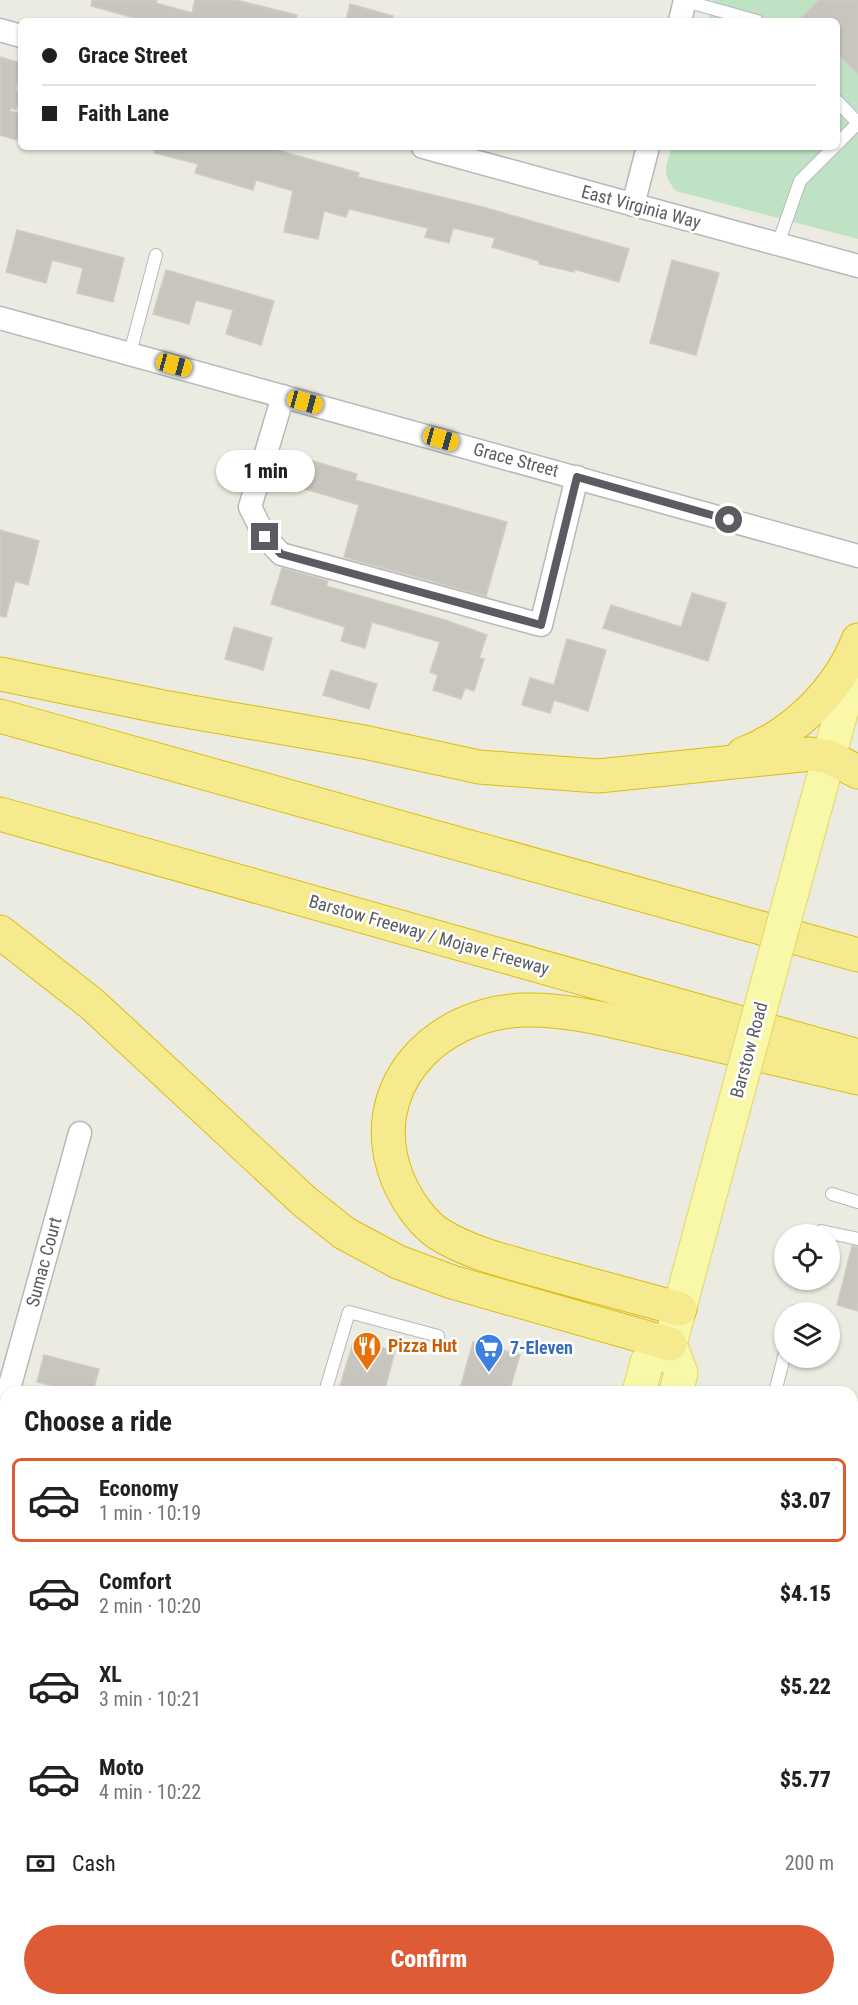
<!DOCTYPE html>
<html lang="en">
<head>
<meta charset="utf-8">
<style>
  :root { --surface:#fff; --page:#f2f2f2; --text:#202124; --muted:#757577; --line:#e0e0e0; --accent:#dd5c36 }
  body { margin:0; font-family:"Roboto Condensed",sans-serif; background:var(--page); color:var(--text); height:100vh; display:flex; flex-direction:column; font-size:22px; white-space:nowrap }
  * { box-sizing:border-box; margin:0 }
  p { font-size:20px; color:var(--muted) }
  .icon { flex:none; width:33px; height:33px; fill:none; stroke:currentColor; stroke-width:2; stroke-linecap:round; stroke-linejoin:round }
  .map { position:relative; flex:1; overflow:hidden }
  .drawer { position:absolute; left:0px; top:1386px; width:858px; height:620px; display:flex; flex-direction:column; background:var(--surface); border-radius:18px 18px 0 0; box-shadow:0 2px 4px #0004 }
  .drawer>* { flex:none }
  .guide { position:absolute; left:18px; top:18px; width:822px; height:132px; border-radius:9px; box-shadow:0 2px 4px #0004; display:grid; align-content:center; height:132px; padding:0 24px; background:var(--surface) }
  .controls { position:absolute; left:774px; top:1224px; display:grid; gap:12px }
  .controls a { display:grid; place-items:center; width:66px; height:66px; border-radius:50%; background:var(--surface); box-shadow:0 2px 4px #0004; font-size:30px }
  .end { position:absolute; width:27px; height:27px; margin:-14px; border:8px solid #5a5c61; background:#fff; box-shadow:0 0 0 3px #fff }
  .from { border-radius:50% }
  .bubble { position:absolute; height:42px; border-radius:21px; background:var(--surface); box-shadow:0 2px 4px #0004; font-size:20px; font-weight:800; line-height:42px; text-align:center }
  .car { position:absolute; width:18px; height:36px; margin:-18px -9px; border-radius:8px; box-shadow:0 0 4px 2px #0007; background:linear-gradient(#f5c518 24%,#345 0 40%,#f5c518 0 76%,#345 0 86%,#f5c518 0) }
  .guide b { display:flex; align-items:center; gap:21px; height:57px; font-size:22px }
  .guide b+b { border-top:2px solid var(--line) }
  .guide i { width:15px; height:15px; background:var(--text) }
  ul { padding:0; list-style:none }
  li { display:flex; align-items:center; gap:18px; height:84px; margin:0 12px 9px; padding:0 12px; border:3px solid transparent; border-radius:9px }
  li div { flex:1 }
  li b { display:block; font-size:22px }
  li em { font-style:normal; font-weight:800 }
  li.on { border-color:var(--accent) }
  li>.icon { width:54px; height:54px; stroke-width:1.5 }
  h2 { padding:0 24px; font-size:27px; line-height:72px }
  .pay { display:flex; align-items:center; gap:15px; height:66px; padding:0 24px; font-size:22px }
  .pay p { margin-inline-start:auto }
  .cta { display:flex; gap:12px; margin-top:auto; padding:12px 24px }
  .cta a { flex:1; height:69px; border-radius:36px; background:var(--accent); color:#fff; font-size:24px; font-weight:800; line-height:69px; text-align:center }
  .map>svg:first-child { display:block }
  .green { fill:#bfe2c4 }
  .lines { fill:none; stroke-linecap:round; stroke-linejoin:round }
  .stream { stroke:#a4c7f9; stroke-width:6 }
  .building { fill:#c7c5be; stroke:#d0cdc0; stroke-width:1.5 }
  .service-casing { stroke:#b7b8bd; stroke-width:14 }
  .minor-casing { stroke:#b7b8bd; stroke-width:25 }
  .tertiary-casing { stroke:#b7b8bd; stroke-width:31 }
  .secondary-casing { stroke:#b7b9bf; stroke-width:35 }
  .primary-casing { stroke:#e7d55f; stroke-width:35 }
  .motorway-casing { stroke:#debc0f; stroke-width:35 }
  .service { stroke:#fff; stroke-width:12 }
  .minor { stroke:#fff; stroke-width:22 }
  .tertiary { stroke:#fff; stroke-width:28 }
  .secondary { stroke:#fff; stroke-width:33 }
  .primary { stroke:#f9f8a9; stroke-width:33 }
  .motorway { stroke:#f5eb8e; stroke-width:33 }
  .primary-bridge-casing { stroke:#e7d55f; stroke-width:35; stroke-linecap:butt }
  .primary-bridge { stroke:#f9f8a9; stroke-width:33 }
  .route { stroke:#5a5c61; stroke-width:8 }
  .labels { text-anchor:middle; stroke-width:5; stroke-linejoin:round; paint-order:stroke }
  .street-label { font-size:18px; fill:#5a5c61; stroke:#fff }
  .food-label { font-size:18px; font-weight:bold; fill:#c56008; stroke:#fff; text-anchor:start }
  .shop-label { font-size:18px; font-weight:bold; fill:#366cbe; stroke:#fff; text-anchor:start }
</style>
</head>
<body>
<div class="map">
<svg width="858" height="2005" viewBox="0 0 858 2005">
  <rect width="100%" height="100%" fill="#ecebe1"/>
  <path class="green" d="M713,0H858V239L676,191C661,174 666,167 672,147H837V21H708Z"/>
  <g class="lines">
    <path class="stream" d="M852,1969L858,1970"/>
  </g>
  <path class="building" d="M92,0H157L156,3L192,13L195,0H236L297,15L296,21H145L91,6Z
    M819,0H858V74L837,53V21H798Z
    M350,4L393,16L392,21H346Z
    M0,57L21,63L16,90L21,93L16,110L11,108L10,111L21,114L17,140L0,135Z
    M155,147H266L359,173L358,177L479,206L629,249L619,282L574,269V272L539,264V261L492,247L495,238L453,228L449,243L425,237L428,228L349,209L346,217L324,211L318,239L284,232L293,191L256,180L253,190L195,173L198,164L154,153Z
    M17,230L124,258L113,302L77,293L83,268L52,260L46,283L6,272Z
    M672,260L719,273L696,355L650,343Z
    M166,270L274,301L261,345L226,334L233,310L196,300L189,324L153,314Z
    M293,455L357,474L355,480L507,522L486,596L344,557L359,505L285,483Z
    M0,530L39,541L28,585L15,581L6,617L0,616Z
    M282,568L328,581L326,586L445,620L487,635L479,658L484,659L474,691L465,688L461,699L433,690L438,675L430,672L440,642L372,622L365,648L341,641L345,627L271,604Z
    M692,593L726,603L708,661L603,628L611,605L681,627Z
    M234,627L272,638L263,670L225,659Z
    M567,639L606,650L588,711L554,700L550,713L522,705L530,678L554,685Z
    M331,670L377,684L369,709L323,695Z
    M852,1246L858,1247V1311L837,1305Z
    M354,1340L395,1351L384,1392H338Z
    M473,1342L520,1355L509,1392H459Z
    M44,1355L99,1369L93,1392H78L37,1382Z"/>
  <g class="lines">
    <g class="service-casing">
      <path id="service" d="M685,1L757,21
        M837,101L858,123
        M837,144L858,123
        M778,244L800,181L834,147
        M130,353L156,255
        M832,1194L858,1202
        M821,1231L858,1239
        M796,1312V1311
        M325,1392L349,1312L438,1336
        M775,1392L784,1357
        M852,1437L858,1438"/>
    </g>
    <g class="minor-casing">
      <path id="minor" d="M680,21L685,0
        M0,30L21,36
        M423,147L858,266
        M633,205L648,147
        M0,318L858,556
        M283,396L250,507L265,537L281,554L541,625L577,477
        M8,1392L80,1133
        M0,1422L6,1400
        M852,1735L858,1714
        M155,2005L156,2000
        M777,2005L778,2000"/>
    </g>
    <g class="tertiary-casing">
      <path id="tertiary" d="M0,1427L6,1429"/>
    </g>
    <g class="secondary-casing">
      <path id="secondary" d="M852,1662L858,1664"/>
    </g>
    <g class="primary-casing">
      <path id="primary" d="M804,848L858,651
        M639,1392L647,1362L670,1344
        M676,1392L681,1373L670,1344L727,1132
        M475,2005L476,2000
        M512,2005L514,2000"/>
    </g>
    <g class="motorway-casing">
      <path id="motorway" d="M0,674L163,707L364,742L479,767L598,776L811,754L829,757L858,772
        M0,716L858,955
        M743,754C793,735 839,690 858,640
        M0,814L858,1056
        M0,932L92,1004L304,1201L344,1233L398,1262L452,1282L670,1344
        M680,1309C637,1297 594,1286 551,1274C513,1263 473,1255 439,1234C421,1222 406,1199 398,1180C361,1089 435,1012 525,1010C573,1009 620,1023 665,1033C730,1048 794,1063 858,1078"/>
    </g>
    <use href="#service" class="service"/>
    <use href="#minor" class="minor"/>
    <use href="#tertiary" class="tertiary"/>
    <use href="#secondary" class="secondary"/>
    <use href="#primary" class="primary"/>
    <use href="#motorway" class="motorway"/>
    <g class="primary-bridge-casing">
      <path id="primary-bridge" d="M727,1132L804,848"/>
    </g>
    <use href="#primary-bridge" class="primary-bridge"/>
  </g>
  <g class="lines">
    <path class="route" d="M265,537L281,554L541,625L577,477L729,520"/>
  </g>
  <defs>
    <g id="restaurant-pin" transform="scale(1.5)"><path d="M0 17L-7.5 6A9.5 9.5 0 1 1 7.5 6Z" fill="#e8710a" stroke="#fff"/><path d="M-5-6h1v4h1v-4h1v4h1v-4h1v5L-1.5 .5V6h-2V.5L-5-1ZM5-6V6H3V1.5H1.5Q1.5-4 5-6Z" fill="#fff"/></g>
    <g id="supermarket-pin" transform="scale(1.5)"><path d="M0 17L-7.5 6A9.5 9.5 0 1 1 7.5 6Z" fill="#3f7fe0" stroke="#fff"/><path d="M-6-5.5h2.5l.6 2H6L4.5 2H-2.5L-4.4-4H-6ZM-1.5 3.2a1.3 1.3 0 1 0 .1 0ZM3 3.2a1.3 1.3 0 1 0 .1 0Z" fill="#fff"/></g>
  </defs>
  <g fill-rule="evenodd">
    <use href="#restaurant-pin" x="367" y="1346"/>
    <use href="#supermarket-pin" x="489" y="1348"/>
  </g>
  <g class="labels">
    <g class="street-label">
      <text transform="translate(641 207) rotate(15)" y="6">East Virginia Way</text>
      <text transform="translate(516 460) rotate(15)" y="6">Grace Street</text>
      <text transform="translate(429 935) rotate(16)" y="6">Barstow Freeway / Mojave Freeway</text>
      <text transform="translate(749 1050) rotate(-75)" y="6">Barstow Road</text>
      <text transform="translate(44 1262) rotate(-75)" y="6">Sumac Court</text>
    </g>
    <g class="food-label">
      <text x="388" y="1352">Pizza Hut</text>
    </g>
    <g class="shop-label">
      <text x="510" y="1354">7-Eleven</text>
    </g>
  </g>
</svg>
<div class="controls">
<a><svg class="icon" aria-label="locate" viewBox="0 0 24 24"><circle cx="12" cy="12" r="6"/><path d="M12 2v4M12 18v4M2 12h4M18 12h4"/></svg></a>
<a><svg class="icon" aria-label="layers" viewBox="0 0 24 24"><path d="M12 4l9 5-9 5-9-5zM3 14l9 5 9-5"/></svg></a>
</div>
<i class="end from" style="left:729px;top:520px"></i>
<i class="end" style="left:265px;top:537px"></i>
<div class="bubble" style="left:216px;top:450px;width:99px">1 min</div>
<i class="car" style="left:174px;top:365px;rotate:105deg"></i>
<i class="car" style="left:305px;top:402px;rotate:105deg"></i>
<i class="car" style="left:441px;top:439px;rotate:106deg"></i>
<div class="guide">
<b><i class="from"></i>Grace Street</b>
<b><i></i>Faith Lane</b>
</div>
<section class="drawer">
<h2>Choose a ride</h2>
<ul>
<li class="on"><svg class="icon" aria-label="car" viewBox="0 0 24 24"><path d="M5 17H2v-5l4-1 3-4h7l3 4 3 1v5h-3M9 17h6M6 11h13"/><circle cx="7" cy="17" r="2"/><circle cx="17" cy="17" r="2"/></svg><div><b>Economy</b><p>1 min · 10:19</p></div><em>$3.07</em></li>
<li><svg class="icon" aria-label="car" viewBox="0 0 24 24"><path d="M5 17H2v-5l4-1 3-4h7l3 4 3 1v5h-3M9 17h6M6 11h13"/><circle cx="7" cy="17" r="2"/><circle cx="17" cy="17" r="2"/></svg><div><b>Comfort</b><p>2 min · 10:20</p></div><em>$4.15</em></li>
<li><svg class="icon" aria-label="car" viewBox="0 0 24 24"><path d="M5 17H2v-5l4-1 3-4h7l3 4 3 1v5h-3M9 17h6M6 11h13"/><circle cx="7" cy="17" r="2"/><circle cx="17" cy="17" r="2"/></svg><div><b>XL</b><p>3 min · 10:21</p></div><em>$5.22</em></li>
<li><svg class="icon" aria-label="car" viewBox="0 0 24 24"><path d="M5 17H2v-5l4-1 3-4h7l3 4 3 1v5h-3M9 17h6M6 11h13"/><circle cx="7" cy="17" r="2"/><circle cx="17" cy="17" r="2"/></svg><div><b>Moto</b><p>4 min · 10:22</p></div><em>$5.77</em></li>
</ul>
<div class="pay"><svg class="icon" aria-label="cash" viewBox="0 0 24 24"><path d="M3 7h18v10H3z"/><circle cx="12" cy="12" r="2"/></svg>Cash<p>200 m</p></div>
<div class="cta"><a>Confirm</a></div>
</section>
</div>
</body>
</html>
